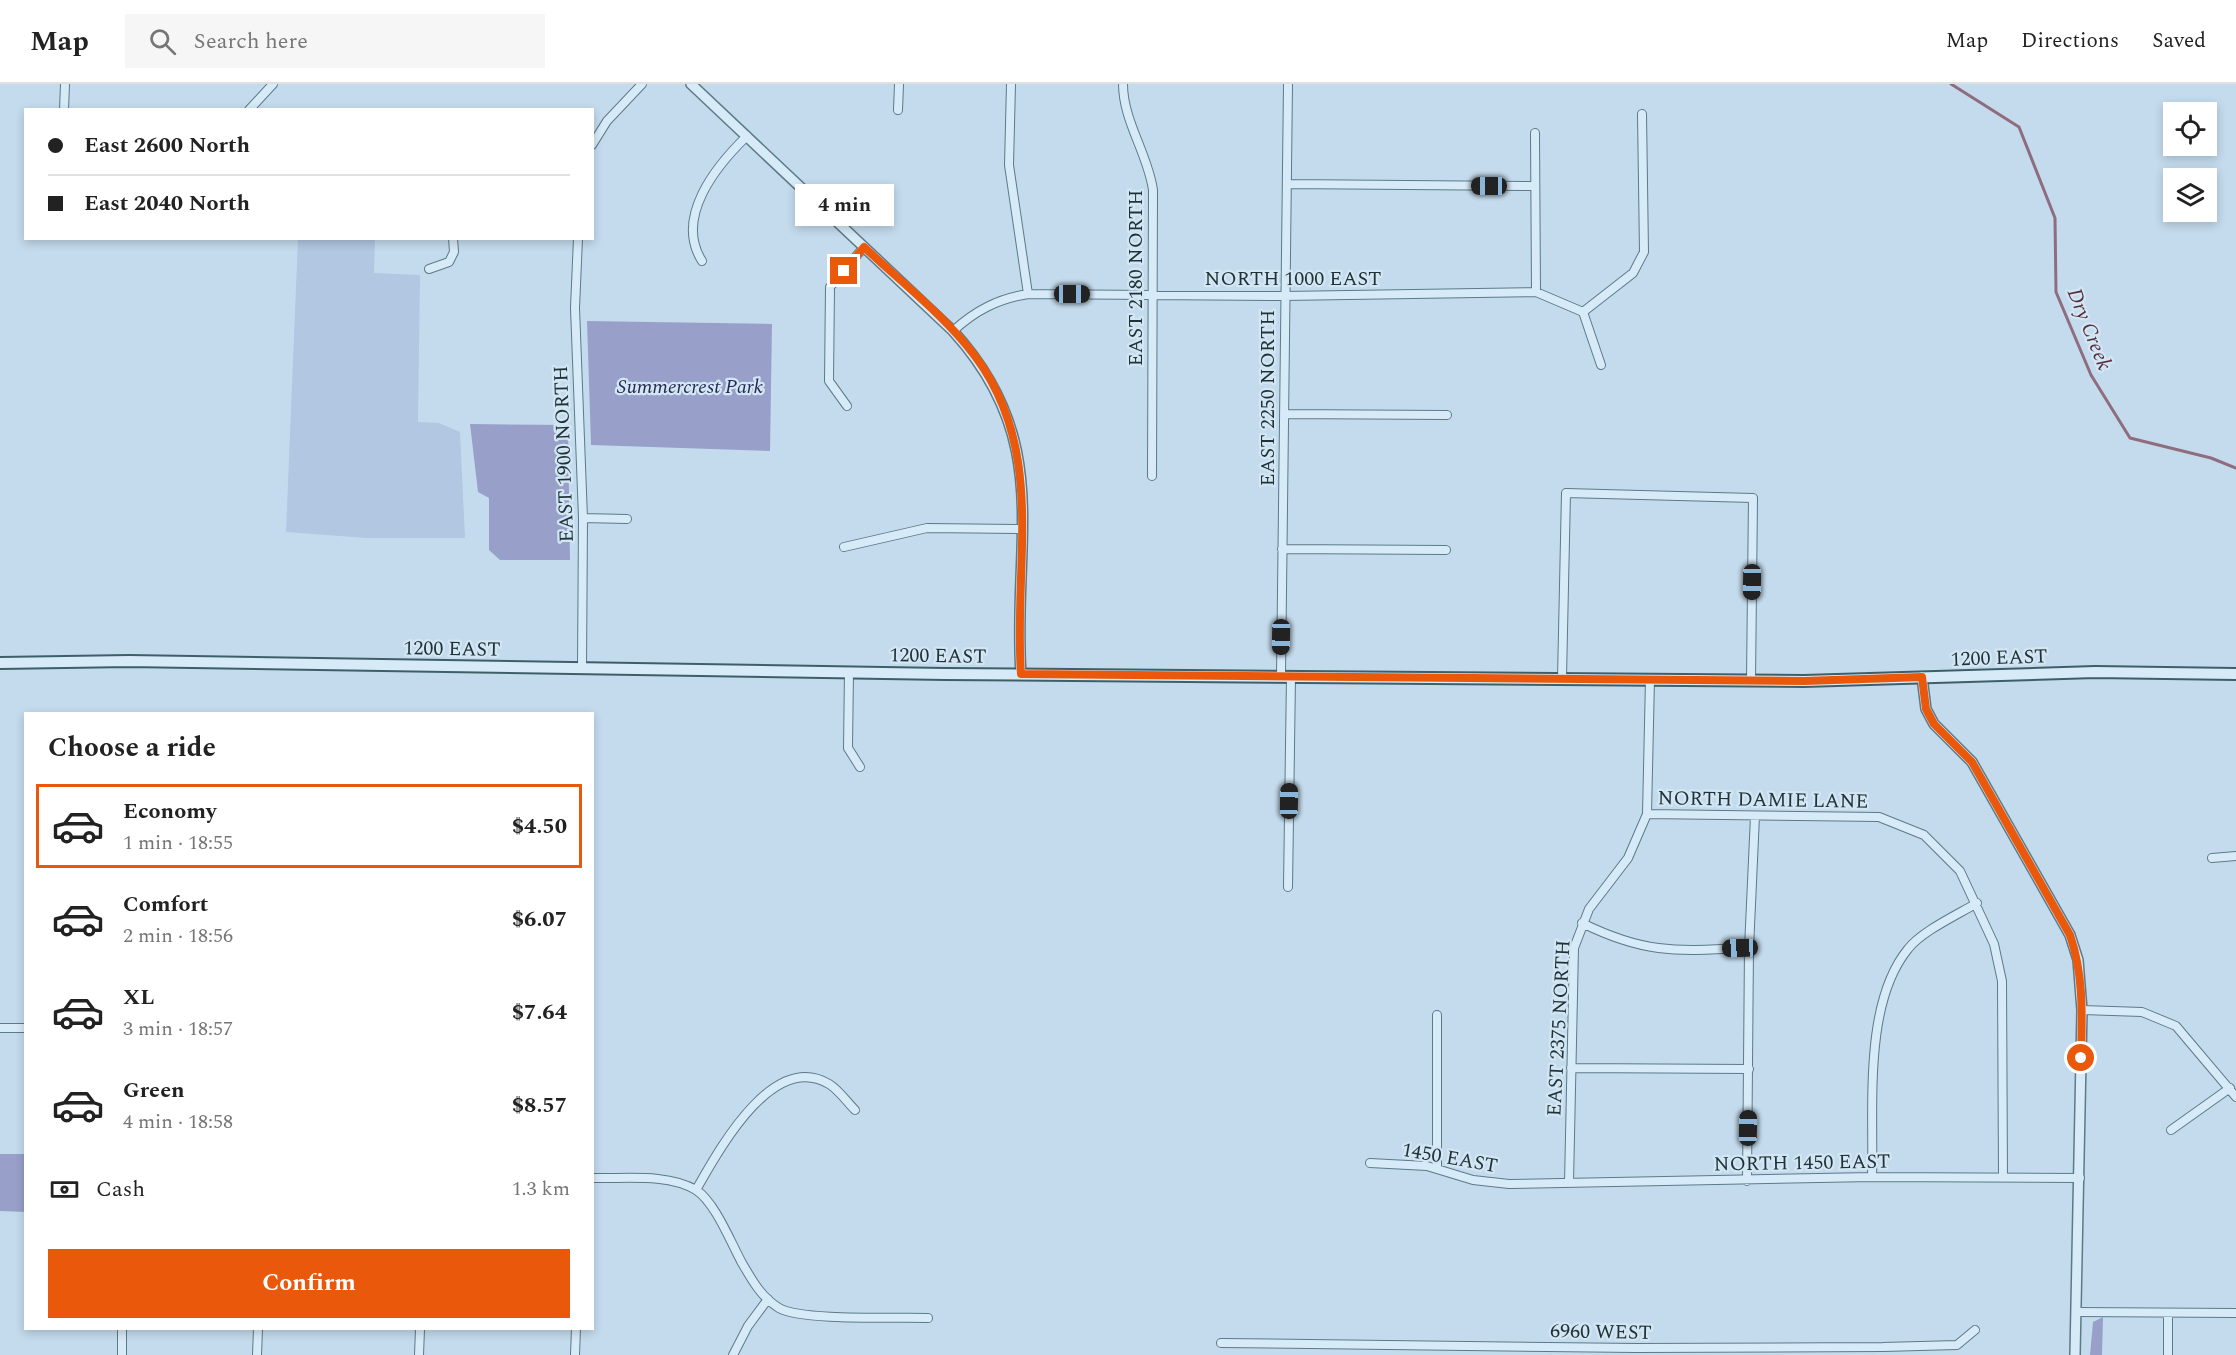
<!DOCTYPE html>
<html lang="en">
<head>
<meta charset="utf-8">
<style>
  :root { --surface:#fff; --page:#f6f6f6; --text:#222; --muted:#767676; --line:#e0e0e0; --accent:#ea580c }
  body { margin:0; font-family:Spectral,serif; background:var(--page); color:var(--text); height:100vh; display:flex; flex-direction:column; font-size:22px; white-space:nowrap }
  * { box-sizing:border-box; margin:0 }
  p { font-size:20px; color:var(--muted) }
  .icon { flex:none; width:33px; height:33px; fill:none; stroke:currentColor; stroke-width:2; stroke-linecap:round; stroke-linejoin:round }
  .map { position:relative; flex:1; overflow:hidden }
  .side { position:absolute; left:24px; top:628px; width:570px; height:618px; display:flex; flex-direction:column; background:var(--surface); border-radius:0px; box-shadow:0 3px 9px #0003 }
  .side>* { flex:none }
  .banner { position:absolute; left:24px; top:24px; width:570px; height:132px; border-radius:0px; box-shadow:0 3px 9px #0003; display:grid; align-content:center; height:132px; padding:0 24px; background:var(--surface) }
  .tools { position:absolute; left:2163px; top:18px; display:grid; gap:12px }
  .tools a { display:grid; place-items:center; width:54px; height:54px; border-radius:0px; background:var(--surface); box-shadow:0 3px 9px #0003; font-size:30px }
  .end { position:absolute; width:27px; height:27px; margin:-14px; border:8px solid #ea580c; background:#fff; box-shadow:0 0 0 3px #fff }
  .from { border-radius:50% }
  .bubble { position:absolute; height:42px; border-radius:0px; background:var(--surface); box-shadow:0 3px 9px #0003; font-size:20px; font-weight:700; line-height:42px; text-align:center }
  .car { position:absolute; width:18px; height:36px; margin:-18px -9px; border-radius:8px; box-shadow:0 0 4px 2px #0007; background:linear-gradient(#222 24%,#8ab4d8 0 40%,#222 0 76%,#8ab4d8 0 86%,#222 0) }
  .banner b { display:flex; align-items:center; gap:21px; height:57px; font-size:22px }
  .banner b+b { border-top:2px solid var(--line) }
  .banner i { width:15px; height:15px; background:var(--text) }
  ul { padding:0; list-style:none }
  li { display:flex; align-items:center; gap:18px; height:84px; margin:0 12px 9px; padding:0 12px; border:3px solid transparent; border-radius:0px }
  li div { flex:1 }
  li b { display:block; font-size:22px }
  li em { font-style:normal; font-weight:700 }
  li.current { border-color:var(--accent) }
  li>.icon { width:54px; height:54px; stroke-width:1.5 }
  h2 { padding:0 24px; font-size:27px; line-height:72px }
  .pay { display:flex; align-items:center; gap:15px; height:66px; padding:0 24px; font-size:22px }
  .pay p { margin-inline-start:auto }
  .button { display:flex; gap:12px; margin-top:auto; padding:12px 24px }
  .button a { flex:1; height:69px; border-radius:0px; background:var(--accent); color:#fff; font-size:24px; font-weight:700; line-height:69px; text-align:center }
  header { display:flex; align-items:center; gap:36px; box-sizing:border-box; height:84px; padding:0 30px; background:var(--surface); border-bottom:2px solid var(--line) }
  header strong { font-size:28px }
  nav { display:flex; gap:33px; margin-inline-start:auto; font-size:21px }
  .search { width:420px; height:54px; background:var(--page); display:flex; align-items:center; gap:15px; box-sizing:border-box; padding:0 21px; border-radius:0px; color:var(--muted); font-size:22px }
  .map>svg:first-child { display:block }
  .farmland { fill:#b1c7e2 }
  .green { fill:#98a0ca }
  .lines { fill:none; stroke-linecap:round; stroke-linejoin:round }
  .stream { stroke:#8e6d7e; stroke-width:3 }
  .minor-casing { stroke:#5b7b87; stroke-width:10 }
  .tertiary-casing { stroke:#5b7b87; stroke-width:12 }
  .secondary-casing { stroke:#3e5f68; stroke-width:14 }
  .minor { stroke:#d7eaf8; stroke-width:8 }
  .tertiary { stroke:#d7eaf8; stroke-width:9 }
  .secondary { stroke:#d7eaf8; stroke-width:10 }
  .route { stroke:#ea580c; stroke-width:8 }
  .labels { text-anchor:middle; stroke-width:4.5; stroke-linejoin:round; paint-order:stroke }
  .street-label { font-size:20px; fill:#1e3237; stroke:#d3e6f4 }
  .park-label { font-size:20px; font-style:italic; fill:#262753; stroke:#d3e6f4 }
  .water-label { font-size:21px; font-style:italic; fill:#562e3c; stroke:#d3e6f4 }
</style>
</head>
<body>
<header>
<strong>Map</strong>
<div class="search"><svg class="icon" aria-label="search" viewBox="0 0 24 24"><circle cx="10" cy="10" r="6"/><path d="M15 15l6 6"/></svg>Search here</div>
<nav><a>Map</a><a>Directions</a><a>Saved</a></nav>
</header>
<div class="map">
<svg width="2236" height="1271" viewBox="0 0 2236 1271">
  <rect width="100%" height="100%" fill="#c4dbed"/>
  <path class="farmland" d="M298,155H375L374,189L420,191L418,338L439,339L460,348L465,454H367L286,448Z"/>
  <path class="green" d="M587,237L772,240L770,367L591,361Z
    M470,340L568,341L570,476H500L489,466V414L478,408Z
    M0,1070H25V1128L0,1127Z
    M2103,1233L2102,1271H2090L2093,1238Z"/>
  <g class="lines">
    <path class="stream" d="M1951,0L2019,43L2055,134L2056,208L2091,291L2130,354L2211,374L2236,384"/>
    <g class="minor-casing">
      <path id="minor" d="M1011,0L1009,81L1028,210
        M1123,0C1123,37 1148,70 1153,106L1152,392
        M64,26L65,0
        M249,26L273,0
        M898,26L899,0
        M1535,49L1536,208
        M592,61L607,37L642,0
        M1287,100L1534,102
        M578,154L575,224L583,434L582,584
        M702,177C674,133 717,81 747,52
        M429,185L449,178L454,168L453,154
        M1583,228L1633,189L1644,168L1642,30
        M953,247C976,226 998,215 1028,210L1284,212L1536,208L1583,228L1601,281
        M847,322L829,297L830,203L864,163
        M1284,330L1447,331
        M583,434L627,435
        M844,463L927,444L1022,445
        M1282,465L1446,466
        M849,588L848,664L860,683
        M1281,592L1288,0
        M1562,594L1566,409L1753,414L1751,596
        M1647,730L1879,733L1924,751L1960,787L1994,860L2002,897L2003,1092
        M2212,774L2236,772
        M1288,803L1291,592
        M1582,839C1647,871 1679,867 1749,864
        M2082,926L2142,928L2176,942L2236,1013
        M0,944H26
        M1571,984L1749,985
        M2171,1046L2230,1004
        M1370,1079L1427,1082L1473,1096L1509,1100L1872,1093L2080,1094
        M1437,1085V931
        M1872,1093C1874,1024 1863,920 1908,865C1922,847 1957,831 1977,819
        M592,1094C624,1095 667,1089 696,1106C715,1118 731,1159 742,1179C752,1196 761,1213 779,1224C801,1237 897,1233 928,1234
        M1747,1097L1749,864L1755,732
        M1569,1099L1574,864L1589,825L1628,774L1647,730L1650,595
        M696,1106C718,1068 772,966 829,1000C839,1006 847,1018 855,1026
        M2076,1228L2236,1229
        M2168,1229V1271
        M1221,1259L1636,1264L1883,1263L1957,1261L1975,1246
        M122,1271V1245
        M257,1271L258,1245
        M419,1271L420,1245
        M575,1271L576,1245
        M733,1271L748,1242L768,1215"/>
    </g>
    <g class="tertiary-casing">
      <path id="tertiary" d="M691,0L953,247C1055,359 1012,457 1021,590
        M1922,593L1926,625L1934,640L1972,678L2070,851L2078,876L2082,926L2075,1271"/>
    </g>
    <g class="secondary-casing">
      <path id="secondary" d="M0,579L129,577L945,590L1804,597L2095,588L2236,590"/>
    </g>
    <use href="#minor" class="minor"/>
    <use href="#tertiary" class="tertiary"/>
    <use href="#secondary" class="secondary"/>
  </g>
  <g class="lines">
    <path class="route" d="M844,187L864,163C901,198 944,231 975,272C1047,368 1013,480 1021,590L1804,597L1922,593L1926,625L1934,640L1972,678L2070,851C2084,892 2082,931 2081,974"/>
  </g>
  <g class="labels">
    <g class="street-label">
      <text transform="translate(1135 194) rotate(-90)" y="7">EAST 2180 NORTH</text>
      <text x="1293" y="201">NORTH 1000 EAST</text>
      <text transform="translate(1267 314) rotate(-90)" y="7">EAST 2250 NORTH</text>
      <text transform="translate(563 370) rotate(-92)" y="7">EAST 1900 NORTH</text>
      <text transform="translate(452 564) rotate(1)" y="7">1200 EAST</text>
      <text transform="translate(938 571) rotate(1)" y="7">1200 EAST</text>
      <text transform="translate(1999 573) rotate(-2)" y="7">1200 EAST</text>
      <text transform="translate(1763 715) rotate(1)" y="7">NORTH DAMIE LANE</text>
      <text transform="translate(1558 944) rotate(-87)" y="7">EAST 2375 NORTH</text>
      <text transform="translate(1450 1073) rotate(10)" y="7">1450 EAST</text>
      <text transform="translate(1802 1078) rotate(-1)" y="7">NORTH 1450 EAST</text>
      <text transform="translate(1601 1247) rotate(1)" y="7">6960 WEST</text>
    </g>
    <g class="park-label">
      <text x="690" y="309">Summercrest Park</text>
    </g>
    <g class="water-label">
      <text transform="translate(2090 245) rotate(68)" y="7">Dry Creek</text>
    </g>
  </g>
</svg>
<div class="tools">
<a><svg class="icon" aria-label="locate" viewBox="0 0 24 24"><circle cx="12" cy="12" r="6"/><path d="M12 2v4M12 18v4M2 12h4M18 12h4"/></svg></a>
<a><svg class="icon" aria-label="layers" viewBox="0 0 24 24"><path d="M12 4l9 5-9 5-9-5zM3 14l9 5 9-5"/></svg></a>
</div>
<i class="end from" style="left:2081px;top:974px"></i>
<i class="end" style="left:844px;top:187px"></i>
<div class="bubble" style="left:795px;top:100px;width:99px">4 min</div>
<i class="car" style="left:1489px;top:102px;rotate:270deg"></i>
<i class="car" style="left:1072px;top:210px;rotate:90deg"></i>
<i class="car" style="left:1752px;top:498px;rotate:181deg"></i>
<i class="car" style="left:1281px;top:553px;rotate:181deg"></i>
<i class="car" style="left:1289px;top:717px;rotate:1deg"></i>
<i class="car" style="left:1740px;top:864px;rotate:268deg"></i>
<i class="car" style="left:1748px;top:1044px;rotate:1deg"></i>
<div class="banner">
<b><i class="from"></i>East 2600 North</b>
<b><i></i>East 2040 North</b>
</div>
<section class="side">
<h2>Choose a ride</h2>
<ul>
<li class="current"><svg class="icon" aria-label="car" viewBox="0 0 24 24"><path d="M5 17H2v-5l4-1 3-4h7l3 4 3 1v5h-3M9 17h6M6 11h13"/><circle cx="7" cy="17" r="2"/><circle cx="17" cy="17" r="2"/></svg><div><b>Economy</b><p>1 min · 18:55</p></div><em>$4.50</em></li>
<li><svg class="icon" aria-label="car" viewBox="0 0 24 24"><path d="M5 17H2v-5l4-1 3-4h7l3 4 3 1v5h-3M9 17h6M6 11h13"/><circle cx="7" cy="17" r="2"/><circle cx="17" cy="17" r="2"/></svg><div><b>Comfort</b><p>2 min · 18:56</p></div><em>$6.07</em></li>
<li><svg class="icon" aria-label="car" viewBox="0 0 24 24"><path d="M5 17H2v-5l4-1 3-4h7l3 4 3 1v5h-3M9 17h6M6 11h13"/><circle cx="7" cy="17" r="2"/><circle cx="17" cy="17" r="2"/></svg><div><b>XL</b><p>3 min · 18:57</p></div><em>$7.64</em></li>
<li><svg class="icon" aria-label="car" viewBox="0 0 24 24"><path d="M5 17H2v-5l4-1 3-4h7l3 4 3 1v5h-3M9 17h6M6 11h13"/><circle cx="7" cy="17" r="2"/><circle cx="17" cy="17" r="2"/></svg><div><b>Green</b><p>4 min · 18:58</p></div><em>$8.57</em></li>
</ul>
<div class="pay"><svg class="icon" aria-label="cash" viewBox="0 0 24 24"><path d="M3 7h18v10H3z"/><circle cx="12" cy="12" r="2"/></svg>Cash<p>1.3 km</p></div>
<div class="button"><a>Confirm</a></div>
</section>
</div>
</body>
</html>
